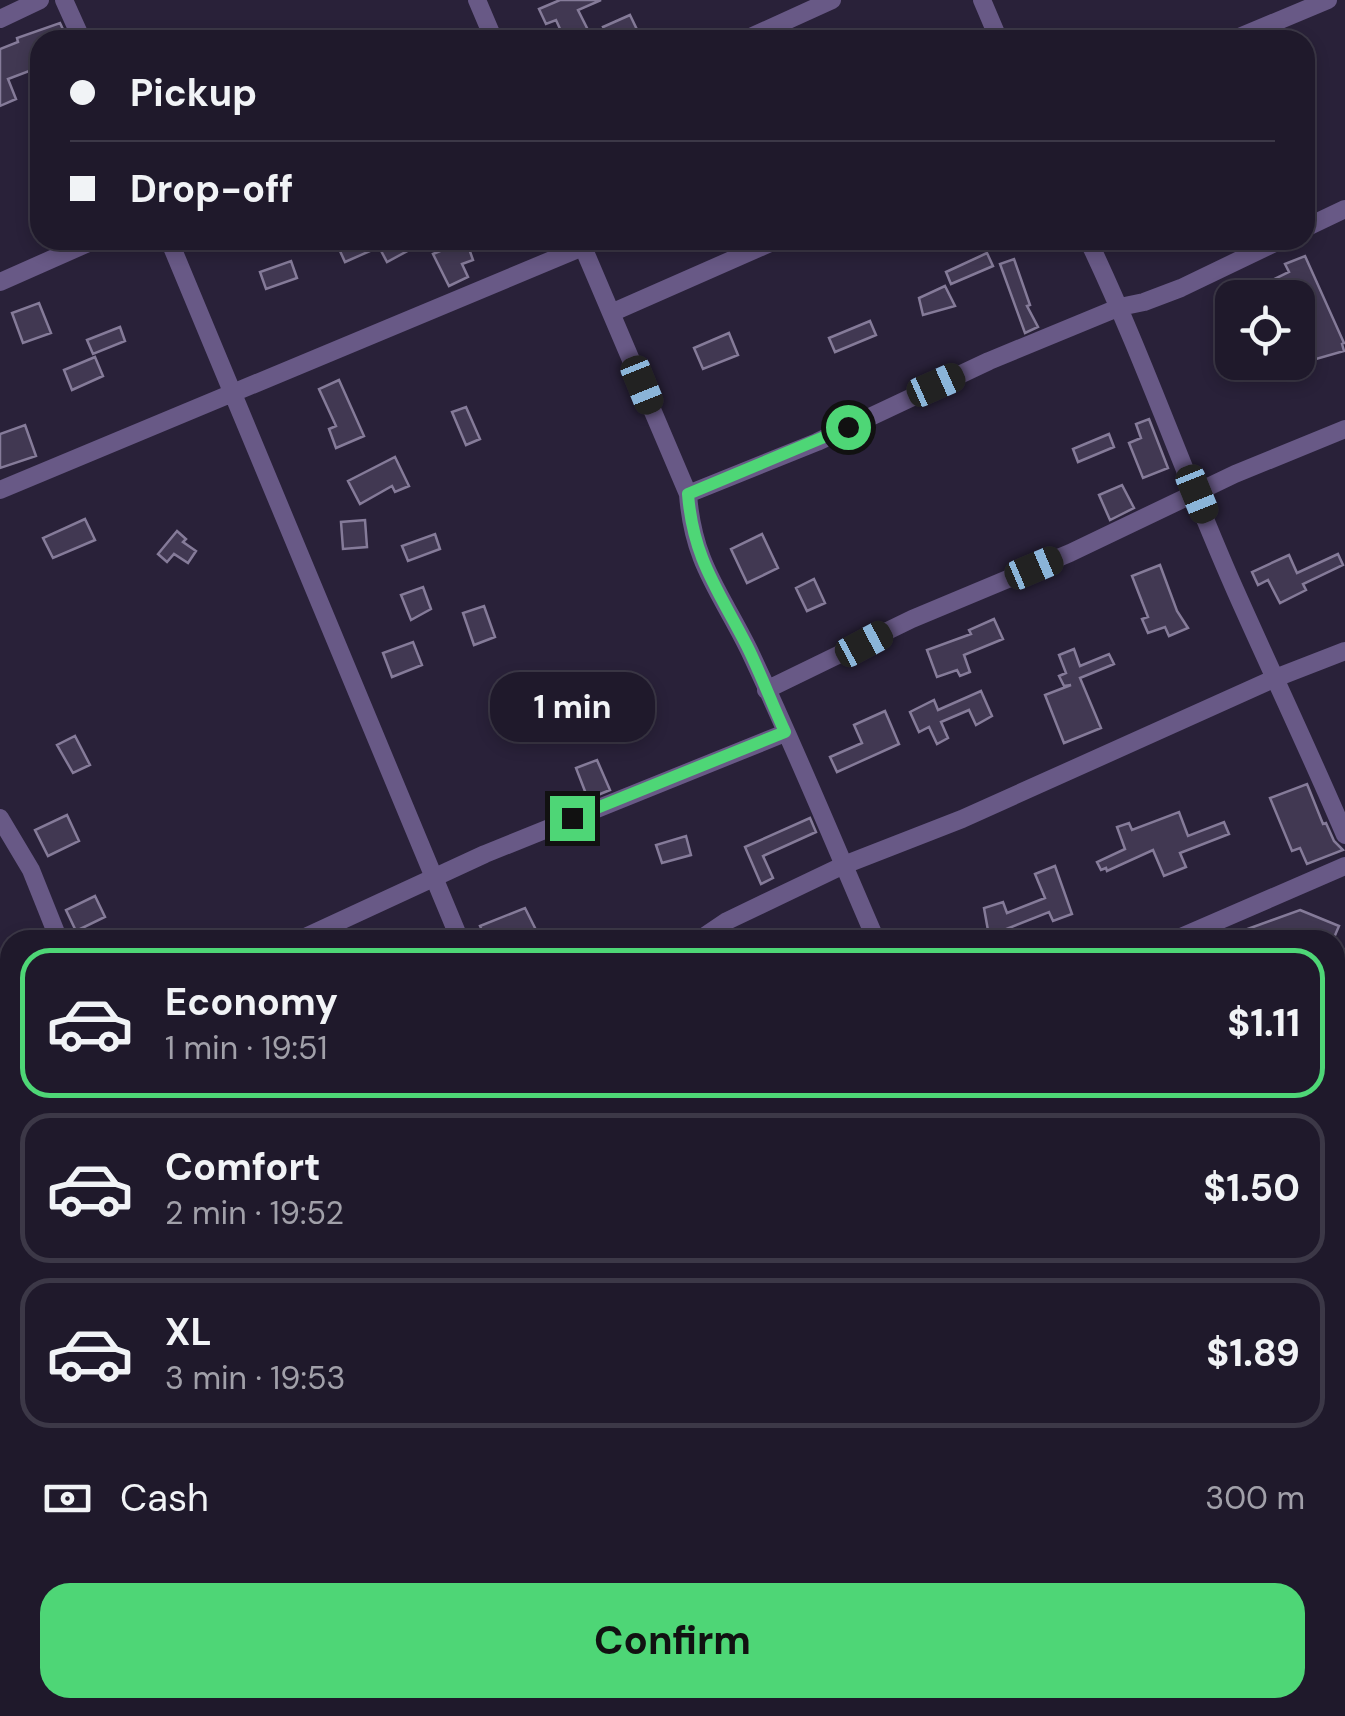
<!DOCTYPE html>
<html lang="en">
<head>
<meta charset="utf-8">
<style>
  :root { --surface:#1f192b; --page:#272233; --text:#f1f3f6; --muted:#a1a0a9; --line:#3c3847; --accent:#4ed676 }
  body { margin:0; font-family:"DM Sans",sans-serif; background:var(--page); color:var(--text); height:100vh; display:flex; flex-direction:column; font-size:38px; white-space:nowrap }
  * { box-sizing:border-box; margin:0 }
  p { font-size:32px; color:var(--muted) }
  .icon { flex:none; width:55px; height:55px; fill:none; stroke:currentColor; stroke-width:2; stroke-linecap:round; stroke-linejoin:round }
  .map { position:relative; flex:1; overflow:hidden }
  .details { position:absolute; left:0px; top:930px; width:1345px; height:788px; display:flex; flex-direction:column; background:var(--surface); border-radius:30px 30px 0 0; box-shadow:0 5px 15px #0003,0 0 0 2px var(--line) }
  .details>* { flex:none }
  .guide { position:absolute; left:30px; top:30px; width:1285px; height:220px; border-radius:30px; box-shadow:0 5px 15px #0003,0 0 0 2px var(--line); display:grid; align-content:center; height:220px; padding:0 40px; background:var(--surface) }
  .buttons { position:absolute; left:1215px; top:280px; display:grid; gap:20px }
  .buttons a { display:grid; place-items:center; width:100px; height:100px; border-radius:20px; background:var(--surface); box-shadow:0 5px 15px #0003,0 0 0 2px var(--line); font-size:50px }
  .end { position:absolute; width:45px; height:45px; margin:-22px; border:12px solid #4ed676; background:#111; box-shadow:0 0 0 5px #111 }
  .from { border-radius:50% }
  .bubble { position:absolute; height:70px; border-radius:30px; background:var(--surface); box-shadow:0 5px 15px #0003,0 0 0 2px var(--line); font-size:32px; font-weight:700; line-height:70px; text-align:center }
  .car { position:absolute; width:30px; height:60px; margin:-30px -15px; border-radius:12px; box-shadow:0 0 8px 2px #0007; background:linear-gradient(#222 24%,#8ab4d8 0 40%,#222 0 76%,#8ab4d8 0 86%,#222 0) }
  .guide b { display:flex; align-items:center; gap:35px; height:95px; font-size:38px }
  .guide b+b { border-top:2px solid var(--line) }
  .guide i { width:25px; height:25px; background:var(--text) }
  ul { padding:18px 0 0; list-style:none }
  li { display:flex; align-items:center; gap:30px; height:150px; margin:0 20px 15px; padding:0 20px; border:5px solid var(--line); border-radius:30px }
  li div { flex:1 }
  li b { display:block; font-size:38px }
  li em { font-style:normal; font-weight:700 }
  li.selected { border-color:var(--accent) }
  li>.icon { width:90px; height:90px; stroke-width:1.5 }
  .pay { display:flex; align-items:center; gap:25px; height:110px; padding:0 40px; font-size:38px }
  .pay p { margin-inline-start:auto }
  .action { display:flex; gap:20px; margin-top:auto; padding:20px 40px }
  .action a { flex:1; height:115px; border-radius:30px; background:var(--accent); color:#111; font-size:40px; font-weight:700; line-height:115px; text-align:center }
  .map>svg:first-child { display:block }
  .lines { fill:none; stroke-linecap:round; stroke-linejoin:round }
  .river { stroke:#190035; stroke-width:28 }
  .building { fill:#413852; stroke:#857b99; stroke-width:2.5 }
  .minor { stroke:#685986; stroke-width:18 }
  .route { stroke:#4ed676; stroke-width:12 }
</style>
</head>
<body>
<div class="map">
<svg width="1345" height="1716" viewBox="0 0 1345 1716">
  <rect width="100%" height="100%" fill="#292139"/>
  <g class="lines">
    <path class="river" d="M1335,1464L1345,1460
      M764,1716L782,1708"/>
  </g>
  <path class="building" d="M560,0H601L578,10L589,32L565,40L556,20L546,24L539,9Z
    M630,15L642,40H609L603,27Z
    M60,23L68,40H40V67L8,79L16,99L0,106V49L18,42L17,38Z
    M335,240H428L387,262L379,247L345,262Z
    M466,240L473,260L462,264L468,277L449,286L433,254Z
    M987,253L993,266L951,284L946,272Z
    M1305,256L1344,343L1342,344L1344,351L1302,363L1298,353V298H1275L1268,282L1289,272L1285,264Z
    M1014,259L1030,305L1027,306L1038,327L1025,333L1000,264Z
    M291,261L297,278L266,289L260,272Z
    M945,286L955,306L923,315L919,298Z
    M39,303L51,333L23,343L12,313Z
    M870,321L876,335L835,352L829,338Z
    M120,327L125,341L93,354L87,340Z
    M729,333L738,355L703,369L694,348Z
    M95,357L103,376L72,390L64,370Z
    M339,380L364,436L336,448L329,429L336,426L319,389Z
    M466,407L480,439L466,445L452,412Z
    M1149,419L1168,468L1143,478L1129,443L1141,438L1136,424Z
    M25,425L36,456L0,468V434Z
    M1109,434L1114,447L1078,462L1073,449Z
    M395,457L409,486L395,492L392,486L360,504L348,481Z
    M1122,485L1134,508L1110,520L1099,495Z
    M85,519L95,540L53,558L43,538Z
    M365,520L367,547L343,549L341,522Z
    M177,531L186,539L183,542L196,551L188,563L174,554L167,562L158,554Z
    M435,534L440,549L408,561L402,546Z
    M762,534L778,568L747,583L731,549Z
    M1338,554L1343,565L1303,584L1306,590L1280,603L1268,580L1258,585L1252,572L1289,555L1297,573Z
    M1160,565L1177,611L1188,628L1169,636L1165,627L1148,633L1142,619L1148,617L1132,576Z
    M814,579L825,603L807,611L796,588Z
    M423,587L431,609L411,620L401,595Z
    M484,606L495,637L474,645L463,613Z
    M994,619L1003,639L964,655L970,672L960,676L957,670L937,677L927,650L971,634L969,630Z
    M413,642L422,665L392,677L383,653Z
    M1074,649L1080,666L1109,654L1114,664L1080,678L1101,728L1064,743L1045,695L1071,685L1064,686L1059,676L1066,673L1059,655Z
    M981,691L992,716L976,725L969,710L941,722L948,738L937,744L929,727L919,732L910,712L934,700L938,710Z
    M885,711L899,744L837,772L830,757L862,743L854,725Z
    M75,736L90,765L73,773L57,745Z
    M597,760L610,790L588,799L576,768Z
    M1307,784L1323,824L1326,823L1334,841L1343,850L1307,864L1300,848L1292,851L1270,798Z
    M1179,812L1188,836L1224,822L1229,834L1180,853L1186,867L1164,876L1153,850L1107,871L1106,868L1101,870L1097,862L1125,849L1117,827L1129,823L1132,830Z
    M67,815L79,841L48,856L35,830Z
    M810,818L816,832L763,856L773,878L761,884L745,847Z
    M686,836L691,855L662,863L656,845Z
    M1055,866L1072,914L1053,921L1049,912L989,936L984,908L1003,902L1007,913L1045,898L1035,874Z
    M95,896L105,917L76,931L66,910Z
    M525,908L538,934L525,940H486L480,926Z
    M1300,910L1339,926L1333,940H1246L1242,931Z"/>
  <g class="lines">
    <path class="minor" d="M64,0L82,40
      M477,0L494,40
      M982,0L999,40
      M0,19L40,0
      M744,40L832,0
      M1232,40L1328,0
      M1305,228L1345,209
      M169,240L460,940
      M580,240L688,494C693,563 720,591 749,650C794,745 834,843 876,940
      M1088,240C1143,355 1184,475 1236,592C1272,673 1310,753 1345,835
      M0,282L95,240
      M611,313L777,240
      M0,490L583,247
      M688,494L817,442L989,361L1120,307L1144,302L1181,288L1281,240
      M766,690L912,619L1070,553L1235,474L1345,429
      M0,818L31,870L59,940
      M299,940L485,854L785,733
      M699,940L727,921L844,865L962,819L1278,677L1345,651
      M1174,940L1345,866
      M1335,965L1345,957
      M0,1068L10,1064
      M0,1686L10,1682
      M1335,1703L1345,1699
      M387,1708L391,1716
      M792,1708L796,1716
      M1206,1708L1210,1716
      M1304,1716L1324,1708"/>
  </g>
  <g class="lines">
    <path class="route" d="M572,818L785,732C772,704 761,674 747,646C719,591 693,559 688,494L848,427"/>
  </g>
</svg>
<div class="buttons">
<a><svg class="icon" aria-label="locate" viewBox="0 0 24 24"><circle cx="12" cy="12" r="6"/><path d="M12 2v4M12 18v4M2 12h4M18 12h4"/></svg></a>
</div>
<i class="end from" style="left:848px;top:427px"></i>
<i class="end" style="left:572px;top:818px"></i>
<div class="bubble" style="left:490px;top:672px;width:165px">1 min</div>
<i class="car" style="left:642px;top:385px;rotate:158deg"></i>
<i class="car" style="left:936px;top:385px;rotate:66deg"></i>
<i class="car" style="left:1197px;top:494px;rotate:158deg"></i>
<i class="car" style="left:1034px;top:568px;rotate:67deg"></i>
<i class="car" style="left:864px;top:644px;rotate:62deg"></i>
<div class="guide">
<b><i class="from"></i>Pickup</b>
<b><i></i>Drop-off</b>
</div>
<section class="details">
<ul>
<li class="selected"><svg class="icon" aria-label="car" viewBox="0 0 24 24"><path d="M5 17H2v-5l4-1 3-4h7l3 4 3 1v5h-3M9 17h6M6 11h13"/><circle cx="7" cy="17" r="2"/><circle cx="17" cy="17" r="2"/></svg><div><b>Economy</b><p>1 min · 19:51</p></div><em>$1.11</em></li>
<li><svg class="icon" aria-label="car" viewBox="0 0 24 24"><path d="M5 17H2v-5l4-1 3-4h7l3 4 3 1v5h-3M9 17h6M6 11h13"/><circle cx="7" cy="17" r="2"/><circle cx="17" cy="17" r="2"/></svg><div><b>Comfort</b><p>2 min · 19:52</p></div><em>$1.50</em></li>
<li><svg class="icon" aria-label="car" viewBox="0 0 24 24"><path d="M5 17H2v-5l4-1 3-4h7l3 4 3 1v5h-3M9 17h6M6 11h13"/><circle cx="7" cy="17" r="2"/><circle cx="17" cy="17" r="2"/></svg><div><b>XL</b><p>3 min · 19:53</p></div><em>$1.89</em></li>
</ul>
<div class="pay"><svg class="icon" aria-label="cash" viewBox="0 0 24 24"><path d="M3 7h18v10H3z"/><circle cx="12" cy="12" r="2"/></svg>Cash<p>300 m</p></div>
<div class="action"><a>Confirm</a></div>
</section>
</div>
</body>
</html>
